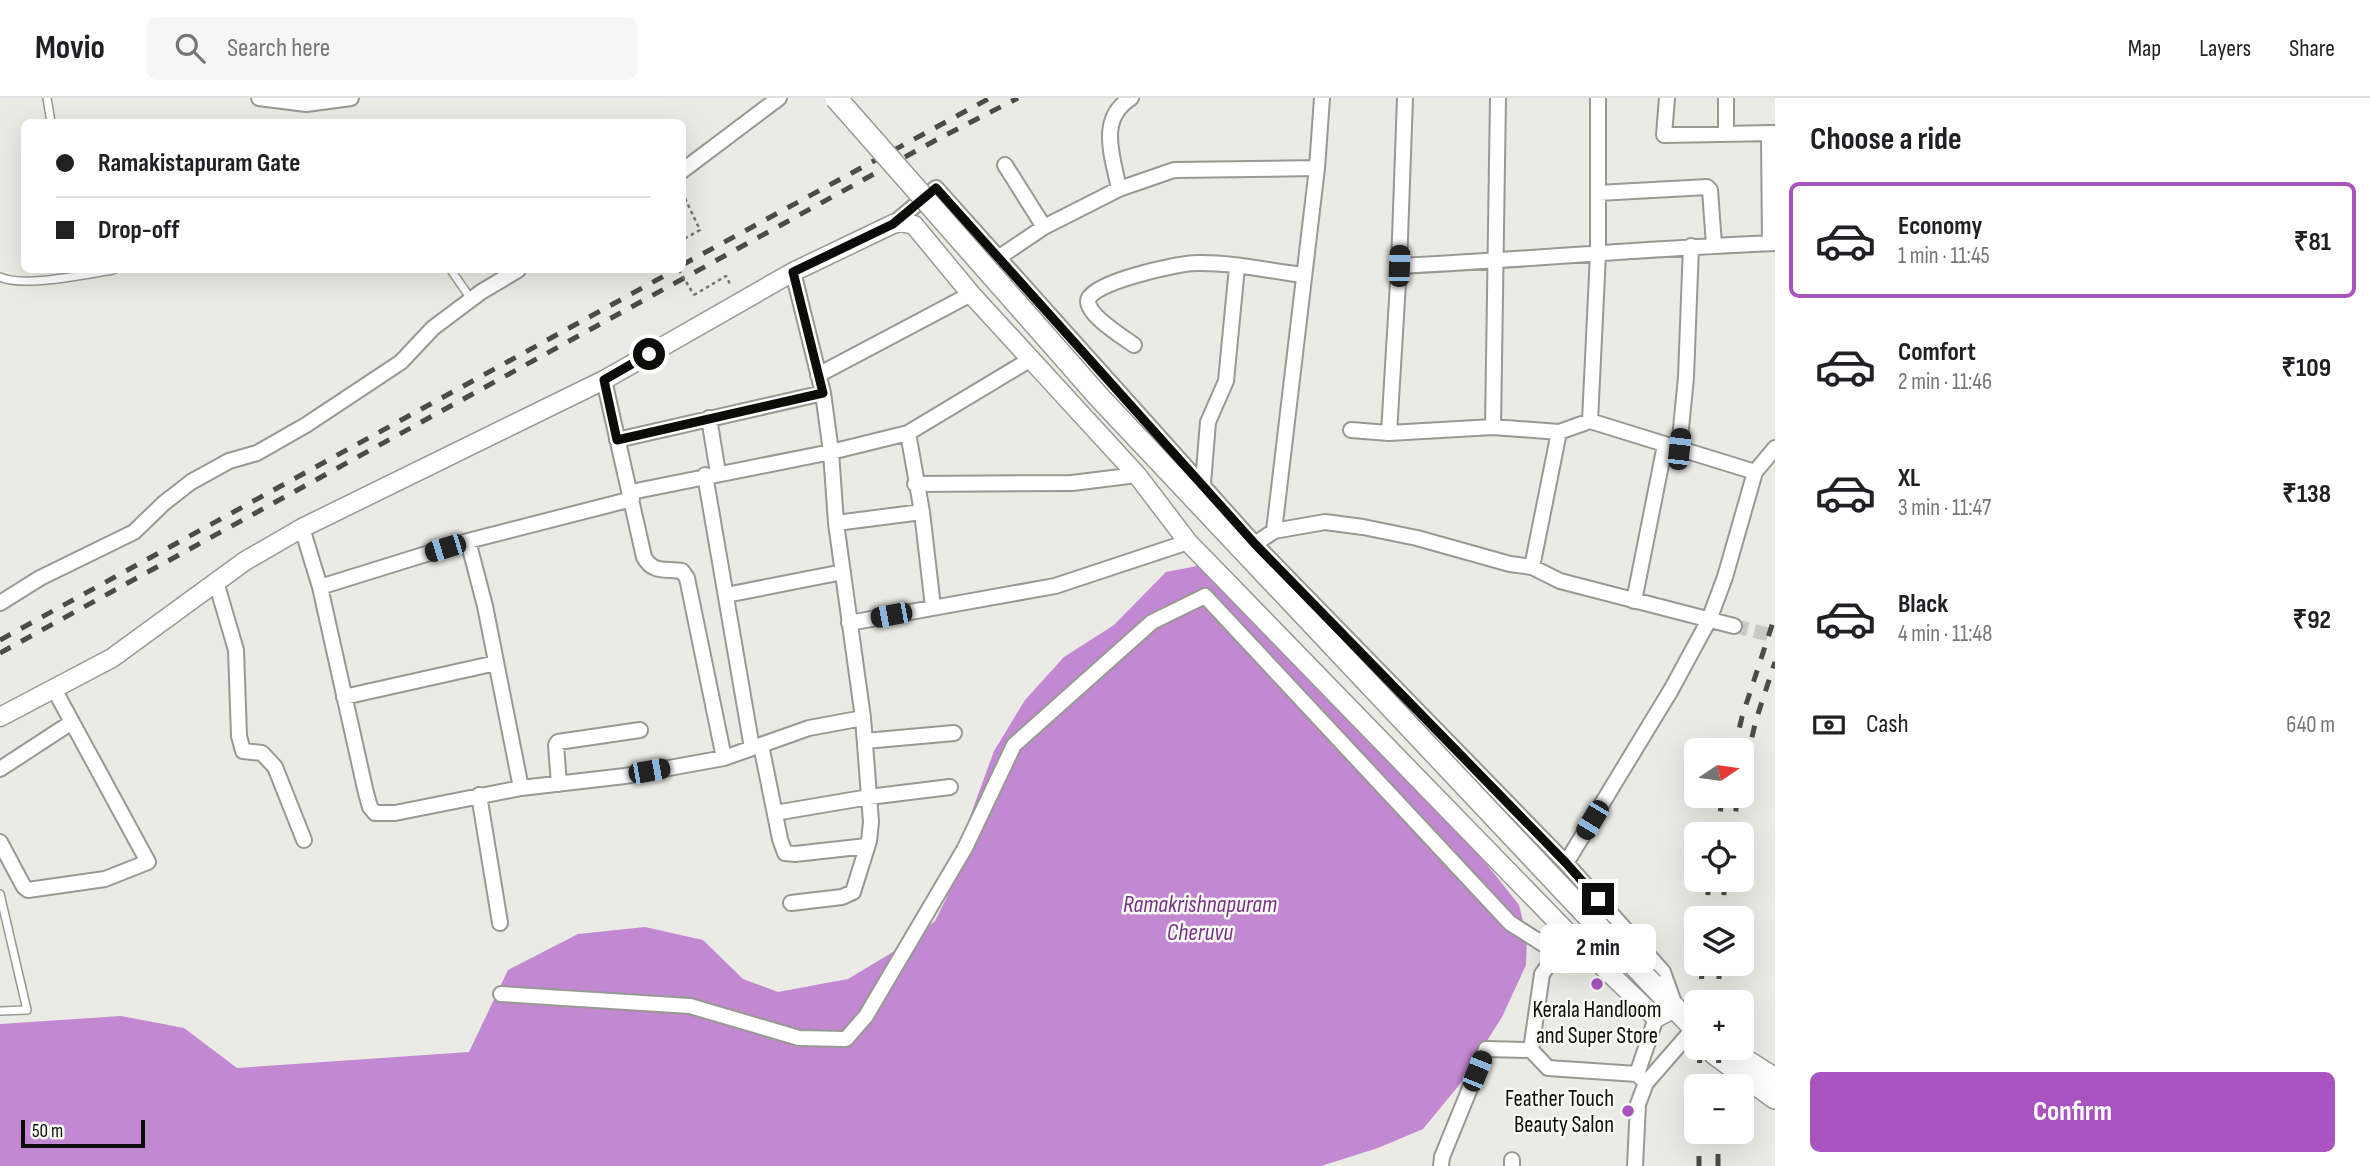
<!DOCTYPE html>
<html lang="en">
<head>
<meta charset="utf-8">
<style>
  :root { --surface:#fff; --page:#f6f6f6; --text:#202124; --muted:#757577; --line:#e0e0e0; --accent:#a953c0 }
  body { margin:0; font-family:"Sofia Sans Condensed",sans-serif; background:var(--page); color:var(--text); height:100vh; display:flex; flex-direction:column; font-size:26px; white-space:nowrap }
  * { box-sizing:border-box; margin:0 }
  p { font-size:23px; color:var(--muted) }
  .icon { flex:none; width:38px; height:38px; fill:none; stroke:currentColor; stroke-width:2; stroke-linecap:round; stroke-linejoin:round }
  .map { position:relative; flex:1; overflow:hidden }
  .details { display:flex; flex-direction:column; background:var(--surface); width:595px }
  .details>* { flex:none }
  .banner { position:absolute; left:21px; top:21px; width:665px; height:154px; border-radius:10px; box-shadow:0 7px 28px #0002; display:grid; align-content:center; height:154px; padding:0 35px; background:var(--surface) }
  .needle { width:46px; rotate:77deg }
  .buttons { position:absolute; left:1684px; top:640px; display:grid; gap:14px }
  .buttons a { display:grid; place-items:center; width:70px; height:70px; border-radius:10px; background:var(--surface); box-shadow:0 7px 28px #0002; font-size:35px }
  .scale { position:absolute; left:21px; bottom:18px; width:124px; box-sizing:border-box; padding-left:7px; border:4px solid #0c0d0a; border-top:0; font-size:19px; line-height:24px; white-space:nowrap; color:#0c0d0a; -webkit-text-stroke:5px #f8f9f1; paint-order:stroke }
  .end { position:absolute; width:32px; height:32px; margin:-16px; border:9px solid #0c0d0a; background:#fff; box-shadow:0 0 0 4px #fff }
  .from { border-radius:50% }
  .bubble { position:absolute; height:49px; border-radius:10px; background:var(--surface); box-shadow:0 7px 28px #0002; font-size:23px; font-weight:700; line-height:49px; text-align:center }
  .car { position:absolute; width:21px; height:42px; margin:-21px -10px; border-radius:9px; box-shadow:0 0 5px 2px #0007; background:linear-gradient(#222 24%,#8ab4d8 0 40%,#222 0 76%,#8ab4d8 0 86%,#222 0) }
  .banner b { display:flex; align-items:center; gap:24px; height:66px; font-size:26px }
  .banner b+b { border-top:2px solid var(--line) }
  .banner i { width:18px; height:18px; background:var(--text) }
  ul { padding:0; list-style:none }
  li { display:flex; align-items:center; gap:21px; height:116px; margin:0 14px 10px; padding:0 21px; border:4px solid transparent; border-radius:10px }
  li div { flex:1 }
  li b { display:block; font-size:26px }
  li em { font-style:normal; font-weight:700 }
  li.on { border-color:var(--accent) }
  li>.icon { width:63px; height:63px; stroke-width:1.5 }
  h2 { padding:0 35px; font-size:32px; line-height:84px }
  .pay { display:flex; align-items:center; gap:18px; height:77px; padding:0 35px; font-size:26px }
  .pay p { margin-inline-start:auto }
  .cta { display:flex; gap:14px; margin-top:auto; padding:14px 35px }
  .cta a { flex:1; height:80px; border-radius:10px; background:var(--accent); color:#fff; font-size:28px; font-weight:700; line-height:80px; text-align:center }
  header { display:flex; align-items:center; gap:42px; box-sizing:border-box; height:98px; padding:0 35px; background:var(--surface); border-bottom:2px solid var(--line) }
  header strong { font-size:33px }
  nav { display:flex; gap:38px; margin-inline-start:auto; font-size:24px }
  .search { width:490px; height:63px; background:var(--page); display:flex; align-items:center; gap:18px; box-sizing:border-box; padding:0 24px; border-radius:10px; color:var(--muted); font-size:26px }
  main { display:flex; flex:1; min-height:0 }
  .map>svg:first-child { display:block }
  .water { fill:#c288d1 }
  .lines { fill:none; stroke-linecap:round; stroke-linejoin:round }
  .minor-tunnel { stroke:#c9cac3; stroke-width:14; stroke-dasharray:14 7; stroke-linecap:butt }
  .service-casing { stroke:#989992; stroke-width:10 }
  .minor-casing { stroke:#989992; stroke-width:18 }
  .tertiary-casing { stroke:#989992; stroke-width:21 }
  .secondary-casing { stroke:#989992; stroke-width:24 }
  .path { stroke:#73746f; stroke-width:2.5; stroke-dasharray:3.5 3.5; stroke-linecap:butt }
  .service { stroke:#fff; stroke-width:7 }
  .minor { stroke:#fff; stroke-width:14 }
  .tertiary { stroke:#fff; stroke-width:18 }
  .secondary { stroke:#fff; stroke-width:21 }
  .rail { stroke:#4b4c48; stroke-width:5; stroke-dasharray:12 12; stroke-linecap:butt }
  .secondary-bridge-casing { stroke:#989992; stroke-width:24; stroke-linecap:butt }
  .path-bridge { stroke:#73746f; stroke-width:2.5; stroke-dasharray:3.5 3.5; stroke-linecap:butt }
  .secondary-bridge { stroke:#fff; stroke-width:21 }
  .route { stroke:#0c0d0a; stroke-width:9 }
  .poi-dot { fill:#a953c0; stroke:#f8f9f1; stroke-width:2.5 }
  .labels { text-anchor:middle; stroke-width:5; stroke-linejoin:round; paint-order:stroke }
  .poi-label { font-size:23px; fill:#0c0d0a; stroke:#f8f9f1 }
  .water-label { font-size:24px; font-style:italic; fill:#773189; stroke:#f8f9f1 }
</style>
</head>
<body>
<header>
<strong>Movio</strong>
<div class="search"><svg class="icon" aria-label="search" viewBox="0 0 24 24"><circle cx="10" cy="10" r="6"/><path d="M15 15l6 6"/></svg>Search here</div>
<nav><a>Map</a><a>Layers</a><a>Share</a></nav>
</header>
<main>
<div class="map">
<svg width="1775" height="1068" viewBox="0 0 1775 1068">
  <rect width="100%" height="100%" fill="#eaebe4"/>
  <path class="water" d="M1207,466L1455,726L1519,807L1527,839L1526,867L1502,919L1460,986L1423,1031L1378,1050L1321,1068H0V926L121,918L184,930L237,970L469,954L508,872L578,836L645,829L703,842L743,881L778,894L848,881L903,848L935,823L953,787L964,735L994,653L1025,602L1064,559L1114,527L1166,474Z"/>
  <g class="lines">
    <path class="minor-tunnel" d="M1734,528L1775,538"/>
    <g class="service-casing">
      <path id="service" d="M47,0L51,24
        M451,172L471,201
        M0,179C22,190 87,176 113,172
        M0,796L27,912L0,913"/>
    </g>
    <g class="minor-casing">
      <path id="minor" d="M259,0L306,6L351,0
        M1498,0L1493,329L1559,334L1590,323L1755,374
        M1667,0L1664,37L1775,35
        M1726,0V35
        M1769,35L1770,145
        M1005,67L1044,129
        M682,73L779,0
        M1119,91C1113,59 1097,21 1131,0
        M1598,95L1707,89L1710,92L1714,147
        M893,126L936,90L1255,446L1566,765L1663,874L1673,902
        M998,160L1044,129L1119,91L1174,72L1317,70
        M1399,168C1525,162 1650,150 1775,145
        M1134,247C1123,239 1088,218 1088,203C1088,185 1179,165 1196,165C1232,164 1269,173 1304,177
        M818,277L971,196
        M604,282L644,459C653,476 666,470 682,473L687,480L724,660
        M709,320L718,375
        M1590,323L1598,156V0
        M1351,332L1389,335L1493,329
        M908,335L922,414L933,509
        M1389,335L1399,168L1405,0
        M617,342L823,295
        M1679,351L1686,279L1691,148
        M705,377L752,650
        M1203,385L1208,324L1226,283L1237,169
        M915,386L1072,385L1137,377
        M631,394L831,354L908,335L1031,261
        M836,425L922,414
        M302,430L320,489L366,695L370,709L375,715H395L521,690L625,678L724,660L809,630L863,620
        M1274,433L1317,70L1322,0
        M468,443L485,508L521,690
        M1255,446L1274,433L1325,424L1363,429L1417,440L1510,466L1532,469L1560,483L1734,528
        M1532,469L1559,334
        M216,484L236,552L239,638L243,653L262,655L275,669L304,742
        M320,489L468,443L632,401
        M726,497L843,474
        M1634,503L1665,347
        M0,505L40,480L134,434L164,405L191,384L229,363L257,355L306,327L401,264L433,230L481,194L518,172
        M849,525L1055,488L1188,444
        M344,599L496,565
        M865,643L954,635
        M761,647L780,741L785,755L795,756L867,748
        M0,671L72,624
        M559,686L556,647L558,644L640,632
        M479,697L500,825
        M775,715L869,699L950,689
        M0,744L24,789L28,792L105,781L148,764L54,591
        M1566,765L1671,592L1709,522L1725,479L1755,374L1775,350
        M791,805L842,799L853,794L869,743L871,724L863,620L836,425L831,354L823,295L793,174
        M501,896L690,908L799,940L846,941L866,918L965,750L1014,647L1152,524L1205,498L1510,825L1557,855
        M1531,952L1542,876L1570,837
        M1642,981L1637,976L1656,920
        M1512,1062V1068
        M1441,1068L1442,1059L1486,951L1531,952L1548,970L1637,976
        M1635,1068L1638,1006L1646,985L1694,930"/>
    </g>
    <g class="tertiary-casing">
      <path id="tertiary" d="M0,619L112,560L245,463L302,430L604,282L793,174L893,126L901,124L914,127L971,196L1137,377L1188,444L1570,837L1656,920L1675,910"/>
    </g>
    <g class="secondary-casing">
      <path id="secondary" d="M1652,886L1696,932
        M1711,950L1715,956L1775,1000
        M1740,959L1775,981"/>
    </g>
    <path class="path" d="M682,94L700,132L682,142
      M694,197L726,178L731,188"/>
    <use href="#service" class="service"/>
    <use href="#minor" class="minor"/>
    <use href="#tertiary" class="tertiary"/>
    <use href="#secondary" class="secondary"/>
    <path class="rail" d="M682,167L990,0
      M0,542L675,172
      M0,555L936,42L1018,0
      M1734,653L1742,619L1775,518
      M1741,686L1756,622L1775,564
      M1716,737L1723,698
      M1732,737L1738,698
      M1706,821L1709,782
      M1722,821L1725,782
      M1701,905L1702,866
      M1719,905V866
      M1699,989L1700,950
      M1718,989L1719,950
      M1699,1034V1068
      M1718,1068V1034"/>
    <g class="secondary-bridge-casing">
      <path id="secondary-bridge" d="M836,0L1099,299L1652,886"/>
    </g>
    <path class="path-bridge" d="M679,172L694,197"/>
    <use href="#secondary-bridge" class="secondary-bridge"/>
  </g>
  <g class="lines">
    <path class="route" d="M649,256L604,282L617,342L823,295L793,174L893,126L936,90L1255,446L1566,765L1598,801"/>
  </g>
  <g class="poi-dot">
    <circle cx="1597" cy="886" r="7"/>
    <circle cx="1628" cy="1013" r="7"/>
  </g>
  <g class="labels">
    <g class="poi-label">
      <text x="1597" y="919">Kerala Handloom<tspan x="1597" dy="26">and Super Store</tspan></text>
      <text x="1614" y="1008" text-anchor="end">Feather Touch<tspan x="1614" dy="26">Beauty Salon</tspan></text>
    </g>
    <g class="water-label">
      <text x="1200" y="814">Ramakrishnapuram<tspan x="1200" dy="28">Cheruvu</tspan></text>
    </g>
  </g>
</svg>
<div class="buttons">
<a><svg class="needle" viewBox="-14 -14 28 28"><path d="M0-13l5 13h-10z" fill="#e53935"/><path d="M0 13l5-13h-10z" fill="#757577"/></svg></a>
<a><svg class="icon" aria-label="locate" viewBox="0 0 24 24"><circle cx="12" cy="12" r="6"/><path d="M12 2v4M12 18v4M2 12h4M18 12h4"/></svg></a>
<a><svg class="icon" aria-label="layers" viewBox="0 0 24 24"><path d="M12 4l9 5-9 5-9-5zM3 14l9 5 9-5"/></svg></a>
<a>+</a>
<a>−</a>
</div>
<div class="scale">50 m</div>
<i class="end from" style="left:649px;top:256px"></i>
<i class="end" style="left:1598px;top:801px"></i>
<div class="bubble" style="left:1540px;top:826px;width:116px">2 min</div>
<i class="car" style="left:1399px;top:168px;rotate:2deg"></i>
<i class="car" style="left:1679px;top:351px;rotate:6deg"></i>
<i class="car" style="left:445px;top:450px;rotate:253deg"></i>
<i class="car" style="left:891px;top:517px;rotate:259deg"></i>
<i class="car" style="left:649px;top:673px;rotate:80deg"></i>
<i class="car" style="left:1592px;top:722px;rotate:211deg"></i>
<i class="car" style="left:1477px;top:973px;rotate:22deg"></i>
<div class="banner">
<b><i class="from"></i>Ramakistapuram Gate</b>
<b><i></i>Drop-off</b>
</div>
</div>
<section class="details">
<h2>Choose a ride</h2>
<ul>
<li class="on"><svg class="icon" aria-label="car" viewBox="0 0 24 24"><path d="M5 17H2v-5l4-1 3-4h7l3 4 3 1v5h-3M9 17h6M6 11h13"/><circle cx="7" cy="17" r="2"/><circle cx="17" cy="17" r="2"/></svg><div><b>Economy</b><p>1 min · 11:45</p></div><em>₹81</em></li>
<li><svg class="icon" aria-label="car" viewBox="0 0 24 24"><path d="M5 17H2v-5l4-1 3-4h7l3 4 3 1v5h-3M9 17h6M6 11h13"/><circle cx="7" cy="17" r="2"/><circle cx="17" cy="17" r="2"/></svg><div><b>Comfort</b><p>2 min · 11:46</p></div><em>₹109</em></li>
<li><svg class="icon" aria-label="car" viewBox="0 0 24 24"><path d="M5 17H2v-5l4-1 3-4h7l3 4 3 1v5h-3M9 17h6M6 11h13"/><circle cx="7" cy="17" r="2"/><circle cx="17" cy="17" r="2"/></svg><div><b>XL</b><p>3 min · 11:47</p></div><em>₹138</em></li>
<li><svg class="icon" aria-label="car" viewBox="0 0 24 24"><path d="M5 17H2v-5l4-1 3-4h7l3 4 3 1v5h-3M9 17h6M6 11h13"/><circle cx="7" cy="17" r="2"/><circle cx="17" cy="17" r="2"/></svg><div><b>Black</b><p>4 min · 11:48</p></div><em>₹92</em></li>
</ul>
<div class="pay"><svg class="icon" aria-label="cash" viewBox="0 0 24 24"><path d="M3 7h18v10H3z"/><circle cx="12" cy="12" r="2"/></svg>Cash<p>640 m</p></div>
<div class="cta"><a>Confirm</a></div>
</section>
</main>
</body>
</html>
